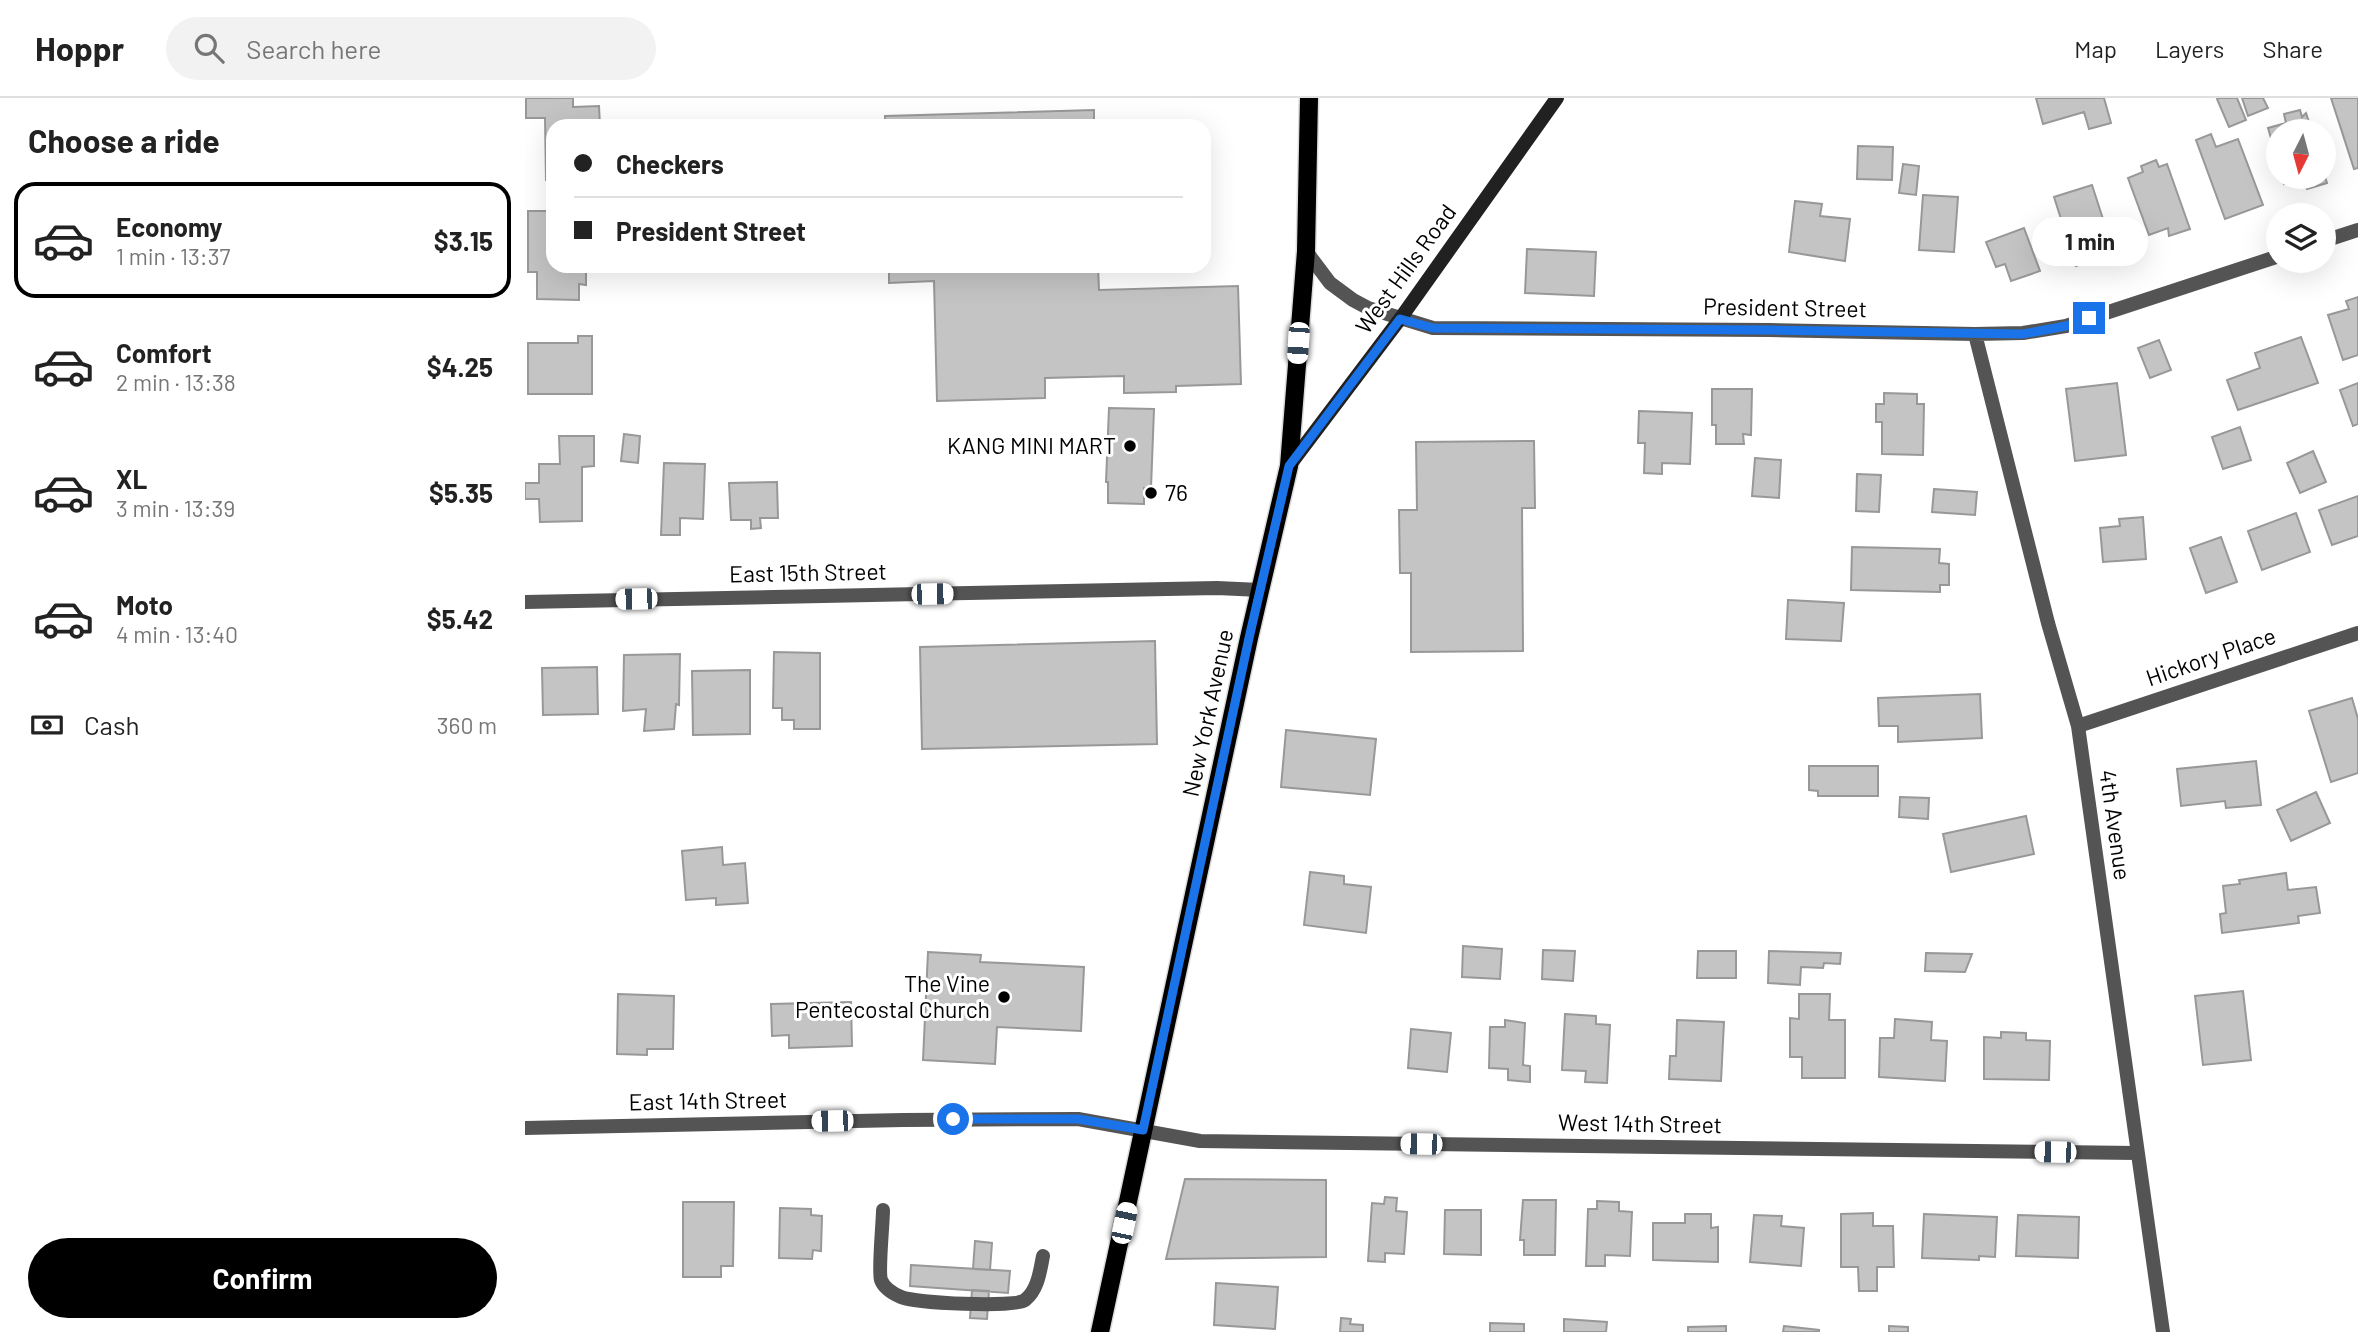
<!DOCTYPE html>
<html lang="en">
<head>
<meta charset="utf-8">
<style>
  :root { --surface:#fff; --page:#f2f2f2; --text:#222; --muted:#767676; --line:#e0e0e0; --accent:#000 }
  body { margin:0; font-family:Barlow,sans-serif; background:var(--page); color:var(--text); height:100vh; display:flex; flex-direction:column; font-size:26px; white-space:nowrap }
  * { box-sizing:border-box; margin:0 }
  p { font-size:23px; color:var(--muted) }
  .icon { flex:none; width:38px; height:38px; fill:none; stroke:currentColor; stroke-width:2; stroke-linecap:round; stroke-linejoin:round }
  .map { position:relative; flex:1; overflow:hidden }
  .sheet { display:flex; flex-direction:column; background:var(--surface); width:525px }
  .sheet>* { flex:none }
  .hud { position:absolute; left:21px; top:21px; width:665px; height:154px; border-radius:21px; box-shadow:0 7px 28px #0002; display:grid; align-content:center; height:154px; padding:0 28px; background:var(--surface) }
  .needle { width:46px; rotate:186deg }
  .controls { position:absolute; left:1741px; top:21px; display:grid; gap:14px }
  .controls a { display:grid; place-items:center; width:70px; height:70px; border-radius:50%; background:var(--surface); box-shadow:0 7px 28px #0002; font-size:35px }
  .end { position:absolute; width:32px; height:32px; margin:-16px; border:9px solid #1a73e8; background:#fff; box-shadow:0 0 0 4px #fff }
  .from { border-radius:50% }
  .bubble { position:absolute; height:49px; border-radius:24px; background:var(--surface); box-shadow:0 7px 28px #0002; font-size:23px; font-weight:700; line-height:49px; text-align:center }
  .car { position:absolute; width:21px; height:42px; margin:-21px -10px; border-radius:9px; box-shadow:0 0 5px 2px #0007; background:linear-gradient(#fff 24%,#345 0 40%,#fff 0 76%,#345 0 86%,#fff 0) }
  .hud b { display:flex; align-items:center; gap:24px; height:66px; font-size:26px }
  .hud b+b { border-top:2px solid var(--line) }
  .hud i { width:18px; height:18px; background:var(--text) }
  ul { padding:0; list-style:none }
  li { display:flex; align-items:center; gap:21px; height:116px; margin:0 14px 10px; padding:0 14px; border:4px solid transparent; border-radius:21px }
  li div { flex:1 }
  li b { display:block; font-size:26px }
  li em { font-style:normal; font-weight:700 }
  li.selected { border-color:var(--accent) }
  li>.icon { width:63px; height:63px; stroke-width:1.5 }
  h2 { padding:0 28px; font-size:32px; line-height:84px }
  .pay { display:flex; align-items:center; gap:18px; height:77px; padding:0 28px; font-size:26px }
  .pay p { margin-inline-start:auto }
  .button { display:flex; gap:14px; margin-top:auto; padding:14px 28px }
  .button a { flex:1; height:80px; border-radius:42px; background:var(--accent); color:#fff; font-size:28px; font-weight:700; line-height:80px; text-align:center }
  header { display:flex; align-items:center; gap:42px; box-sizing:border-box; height:98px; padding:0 35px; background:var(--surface); border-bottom:2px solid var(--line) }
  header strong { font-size:33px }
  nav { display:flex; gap:38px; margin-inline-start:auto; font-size:24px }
  .search { width:490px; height:63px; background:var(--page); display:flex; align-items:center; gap:18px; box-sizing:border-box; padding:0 24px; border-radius:38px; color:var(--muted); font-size:26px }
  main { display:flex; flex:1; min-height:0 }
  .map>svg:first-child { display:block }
  .building { fill:#c4c4c4; stroke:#989898; stroke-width:2 }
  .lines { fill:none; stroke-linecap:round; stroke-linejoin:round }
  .primary-casing { stroke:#dbdbdb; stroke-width:21 }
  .lane { stroke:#545454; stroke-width:14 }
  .street { stroke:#545454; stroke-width:14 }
  .secondary { stroke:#212121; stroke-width:14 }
  .primary { stroke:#000; stroke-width:18 }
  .route { stroke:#1a73e8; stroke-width:9 }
  .poi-dot { fill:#000; stroke:#fff; stroke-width:2.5 }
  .labels { text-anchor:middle; stroke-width:6; stroke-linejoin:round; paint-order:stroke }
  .street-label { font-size:23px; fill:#000; stroke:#fff }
  .poi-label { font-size:23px; fill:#000; stroke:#fff; text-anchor:end }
</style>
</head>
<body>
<header>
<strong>Hoppr</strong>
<div class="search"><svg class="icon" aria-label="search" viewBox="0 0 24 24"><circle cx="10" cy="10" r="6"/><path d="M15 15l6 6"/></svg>Search here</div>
<nav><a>Map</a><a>Layers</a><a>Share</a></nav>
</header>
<main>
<section class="sheet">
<h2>Choose a ride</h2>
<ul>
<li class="selected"><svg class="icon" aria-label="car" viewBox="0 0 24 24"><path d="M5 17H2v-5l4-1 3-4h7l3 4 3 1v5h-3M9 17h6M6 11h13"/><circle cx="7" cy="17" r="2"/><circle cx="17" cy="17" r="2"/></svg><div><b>Economy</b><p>1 min · 13:37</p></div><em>$3.15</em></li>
<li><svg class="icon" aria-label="car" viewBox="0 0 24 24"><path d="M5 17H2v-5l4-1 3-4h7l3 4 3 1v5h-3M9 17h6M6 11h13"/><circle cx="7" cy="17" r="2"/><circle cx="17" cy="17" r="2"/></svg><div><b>Comfort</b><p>2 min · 13:38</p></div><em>$4.25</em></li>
<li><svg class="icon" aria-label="car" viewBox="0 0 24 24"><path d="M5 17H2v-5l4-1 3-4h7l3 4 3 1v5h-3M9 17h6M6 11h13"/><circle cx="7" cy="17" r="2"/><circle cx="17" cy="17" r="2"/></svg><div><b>XL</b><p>3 min · 13:39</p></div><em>$5.35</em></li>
<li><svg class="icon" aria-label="car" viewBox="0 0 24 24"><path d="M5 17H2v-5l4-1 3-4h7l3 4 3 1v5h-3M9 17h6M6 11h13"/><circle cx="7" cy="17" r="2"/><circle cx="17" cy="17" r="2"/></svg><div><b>Moto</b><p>4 min · 13:40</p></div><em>$5.42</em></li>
</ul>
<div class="pay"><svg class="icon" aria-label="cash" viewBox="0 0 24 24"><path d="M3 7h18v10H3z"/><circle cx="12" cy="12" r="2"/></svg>Cash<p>360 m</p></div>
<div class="button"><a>Confirm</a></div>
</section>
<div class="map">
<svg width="1833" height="1234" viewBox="0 0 1833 1234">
  <rect width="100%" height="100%" fill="#fff"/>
  <path class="building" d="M1,0H48V9L74,8L75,28H28V82H21L20,20H1Z
    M1511,0H1579L1586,25L1564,31L1559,14L1518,26Z
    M1694,0H1712L1721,22L1704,29L1692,1Z
    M1717,0H1738L1743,10L1723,18Z
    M1806,0H1833V70L1829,71Z
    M569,12V28H360V18Z
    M1775,12L1777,19L1781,15L1787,33H1754V68L1743,30L1761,25L1759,16Z
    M1686,36L1691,49L1713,41L1738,107L1700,121L1671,42Z
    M1333,48L1368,49L1367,82L1332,81Z
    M1631,62L1634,69L1642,66L1665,131L1644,138L1643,130L1624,137L1603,80L1618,74L1616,68Z
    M1378,66L1394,68L1391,97L1374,95Z
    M1799,75L1802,85L1782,91L1779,81L1759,86L1757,79H1799Z
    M1567,87L1589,155L1551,168L1529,99Z
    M1398,97L1433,99L1429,154L1394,152Z
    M1270,103L1297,106L1295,118L1325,121L1320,163L1264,154Z
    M3,113H28V168H61V187L54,186V202L12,201V174H3Z
    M1499,130L1515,173L1486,183L1480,166L1471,169L1461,144Z
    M1002,151L1071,154L1069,198L1000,195Z
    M364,168H573L574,192L713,188L716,286L651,288V294L599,295V278L520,280V300L412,303L409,183L364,185Z
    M1833,199V257L1818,262L1803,217L1824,211L1821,203Z
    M53,238H67V296H3V245H53Z
    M1776,239L1793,285L1713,312L1702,282L1735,270L1730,255Z
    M1634,242L1646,272L1625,280L1613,250Z
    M1592,285L1601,357L1550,363L1541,291Z
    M1833,285V326L1828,328L1815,292Z
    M1187,291H1227L1226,337L1218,336L1219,346H1191V327H1187Z
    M1359,295L1392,296V306H1399L1398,357L1357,356V324H1351V306H1359Z
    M584,310L629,311L626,390H619V406L583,405V384H581Z
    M1114,313L1167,315L1165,366L1137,365V376L1119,375L1120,345H1113Z
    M1715,329L1726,362L1698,371L1687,339Z
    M99,336L115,338L113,365L96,363Z
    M34,338H69V368L57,369V423L15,424L14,401H0V385H14V366H35Z
    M1009,343L1010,410H997L998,553L886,554V475H875L874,412H892L891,344Z
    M1788,353L1801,384L1775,395L1762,365Z
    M1230,360L1256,362L1254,400L1227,398Z
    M139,365L180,366L178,421L155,420V437H136Z
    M1332,376L1356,377L1354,414L1331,413Z
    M252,384L253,420H235L236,430L226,431V422H206L204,385Z
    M1409,391L1452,394L1450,417L1407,414Z
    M1833,398V438L1807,447L1794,412Z
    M1771,415L1785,454L1737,472L1723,433Z
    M1618,419L1621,461L1578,464L1575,430L1595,428L1594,421Z
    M1696,439L1712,484L1681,495L1665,450Z
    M1327,449L1415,451L1414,465L1424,466V487H1415V494L1326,492Z
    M1263,502L1319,505L1316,543L1261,541Z
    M630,543L632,646L397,651L395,549Z
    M249,554L295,555V631H269V622H257V610H248Z
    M155,556L154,607L151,606L149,631L119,633L121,611L98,613L99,557Z
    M72,569L73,616L18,617L17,570Z
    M225,572V636L168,637L167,573Z
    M1455,596L1457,640L1373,644V628H1354L1353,600Z
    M1827,600L1833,621V675L1806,684L1784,613Z
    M761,632L851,641L845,697L756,689Z
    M1731,663L1736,707L1701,710L1700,703L1656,708L1652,671Z
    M1284,668H1353V698H1293V693L1284,692Z
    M1791,694L1805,725L1766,743L1752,712Z
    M1375,699L1404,700L1403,721L1374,719Z
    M1501,718L1509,756L1426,774L1418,736Z
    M197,749L198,767L220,765L223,805L191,807V800L161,802L157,753Z
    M785,774L819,778V786L846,789L841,835L779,827Z
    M1761,775L1763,792L1791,789L1795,815L1773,818L1774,825L1697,835L1695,816L1701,815L1698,788L1715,786L1714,782Z
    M938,848L977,851L975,881L937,879Z
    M1018,852L1050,853L1048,883L1017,881Z
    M1173,853H1211V880H1172Z
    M1244,853L1316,855L1315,866L1299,865L1298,870L1276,869L1275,887L1243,885Z
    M403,854L456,857L455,864L559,869L556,933L472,929L470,966L398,962Z
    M1401,855L1447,856L1440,874L1400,873Z
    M1718,893L1726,962L1678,967L1670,898Z
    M93,896L149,898L148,951H122V957L92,956Z
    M1274,896H1305L1304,922H1320V980H1277V959H1265V920L1274,921Z
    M326,904L327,948L264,950V937L247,938L246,906Z
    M1040,916L1071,918V926L1085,927L1082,985L1060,984L1061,973L1037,972Z
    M1370,921L1407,924L1406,942L1422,943L1420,983L1354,979L1355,940H1369Z
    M980,922L1000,925L998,967L1005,968V984L983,982V971L964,970L965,929H980Z
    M1152,922L1199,924L1196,983L1144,981L1145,958H1151Z
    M886,931L926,935L922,974L883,970Z
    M1476,934L1501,935V942L1525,943L1524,982L1459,981V939L1476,940Z
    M660,1081L801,1082V1159L641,1161Z
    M860,1099L872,1100L871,1113L882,1114L879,1156L860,1155V1164L843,1163L847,1105L859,1106Z
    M998,1102H1031L1030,1157H999V1142H995Z
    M1072,1103L1094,1104V1113L1107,1114L1105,1158L1080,1157V1168H1061L1063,1111H1072Z
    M158,1104H209L208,1168H196V1179H158Z
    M255,1110L286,1111V1117L297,1118L296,1153L288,1152L287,1161L254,1160Z
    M920,1112H956V1157L919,1156Z
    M1348,1115V1128H1368L1369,1169H1352V1193H1334L1333,1169H1316V1116Z
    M1160,1116H1186V1130L1193,1129V1164L1128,1162V1125H1160Z
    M1399,1116L1472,1119L1470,1159L1454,1158V1162L1397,1160Z
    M1229,1117L1257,1118L1256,1128L1279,1130L1276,1168L1225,1164Z
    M1493,1117L1554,1119L1553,1160L1491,1158Z
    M450,1143L467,1145L465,1172L448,1171Z
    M386,1167L485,1173L483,1195L385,1188Z
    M691,1185L753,1189L750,1231L689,1227Z
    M447,1192L464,1193L462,1221L445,1220Z
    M816,1220L826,1221L825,1226L838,1227V1234H815Z
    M1039,1221L1082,1224L1081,1234H1039Z
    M965,1225L999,1226V1234H965Z
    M1201,1228V1234H1163V1229Z
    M1259,1228L1294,1232V1234H1258Z
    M1364,1228L1383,1229V1234H1364Z"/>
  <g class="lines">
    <g class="primary-casing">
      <path id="primary" d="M575,1234L724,540L764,368L781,153L784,0"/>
    </g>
    <path class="lane" d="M358,1112C358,1125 353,1173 356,1182C359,1190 369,1196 376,1199C390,1205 490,1210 500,1202C513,1192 515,1173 518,1158"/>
    <path class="street" d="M1799,143L1833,132
      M781,153L805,185L828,202L843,210L908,230L1245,232L1450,236L1498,235L1541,228L1754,158
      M1450,236L1523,525L1553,628L1638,1234
      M0,504L692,490L735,492
      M1553,628L1833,535
      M0,1030L378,1022L553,1021L675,1043L1612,1055"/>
    <path class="secondary" d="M764,368L875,221L1032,0"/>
    <use href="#primary" class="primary"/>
  </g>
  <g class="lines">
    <path class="route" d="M428,1021H553L618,1032L724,540L764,368L875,221L908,230L1245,232L1498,236L1541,228L1564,220"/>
  </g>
  <g class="poi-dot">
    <circle cx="605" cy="348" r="7"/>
    <circle cx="626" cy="395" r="7"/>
    <circle cx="479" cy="899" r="7"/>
  </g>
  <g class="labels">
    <g class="street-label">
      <text transform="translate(881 171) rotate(-54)" y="8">West Hills Road</text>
      <text transform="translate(1260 210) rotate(1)" y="8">President Street</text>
      <text transform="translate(283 475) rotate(-1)" y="8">East 15th Street</text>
      <text transform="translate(1686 559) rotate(-19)" y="8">Hickory Place</text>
      <text transform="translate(683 615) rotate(-78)" y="8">New York Avenue</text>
      <text transform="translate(1590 727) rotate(82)" y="8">4th Avenue</text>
      <text transform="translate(183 1003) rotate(-1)" y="8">East 14th Street</text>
      <text transform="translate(1115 1026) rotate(1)" y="8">West 14th Street</text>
    </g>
    <g class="poi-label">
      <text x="591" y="356">KANG MINI MART</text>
      <text x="640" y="403" text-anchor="start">76</text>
      <text x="465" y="894">The Vine<tspan x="465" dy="26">Pentecostal Church</tspan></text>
    </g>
  </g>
</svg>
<div class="controls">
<a><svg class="needle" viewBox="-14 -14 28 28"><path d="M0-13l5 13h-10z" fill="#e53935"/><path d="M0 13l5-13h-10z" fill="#767676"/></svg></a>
<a><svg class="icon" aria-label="layers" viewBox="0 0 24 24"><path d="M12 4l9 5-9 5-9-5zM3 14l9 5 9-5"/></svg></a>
</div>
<i class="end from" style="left:428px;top:1021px"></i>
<i class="end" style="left:1564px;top:220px"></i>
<div class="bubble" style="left:1507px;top:119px;width:116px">1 min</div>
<i class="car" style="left:773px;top:245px;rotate:184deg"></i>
<i class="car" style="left:407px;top:496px;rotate:89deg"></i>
<i class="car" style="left:111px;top:501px;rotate:269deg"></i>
<i class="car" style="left:307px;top:1023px;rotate:269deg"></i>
<i class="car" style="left:896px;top:1046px;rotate:271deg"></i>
<i class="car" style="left:1530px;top:1054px;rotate:271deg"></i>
<i class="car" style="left:599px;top:1125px;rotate:12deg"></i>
<div class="hud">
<b><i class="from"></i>Checkers</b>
<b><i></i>President Street</b>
</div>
</div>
</main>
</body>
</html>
